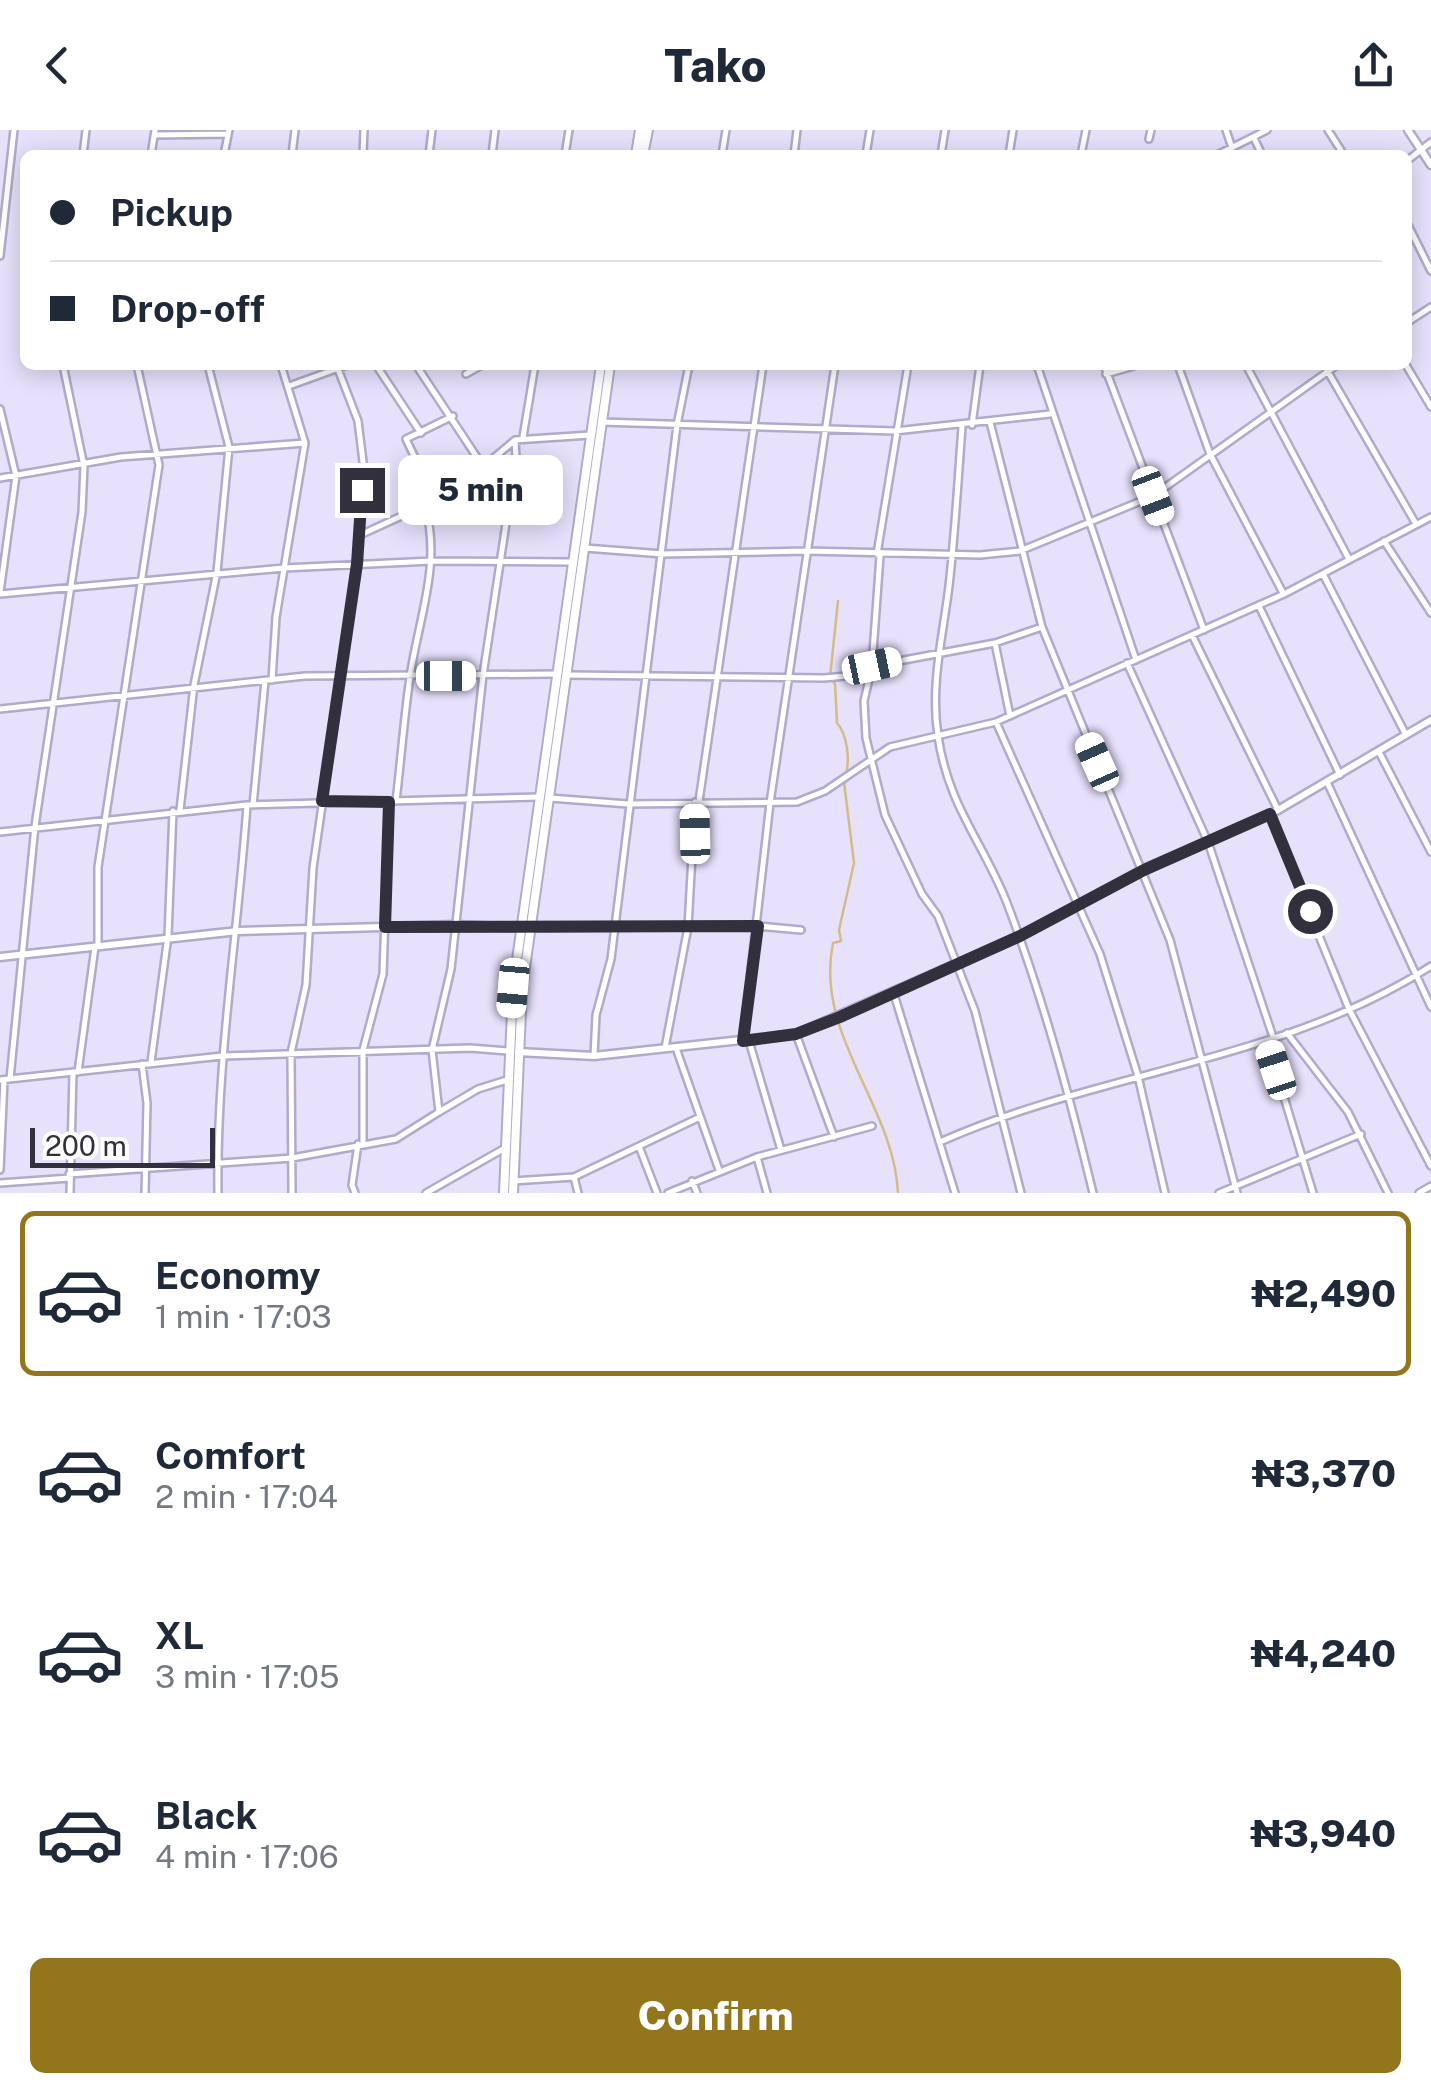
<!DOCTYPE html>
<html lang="en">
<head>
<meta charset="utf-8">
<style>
  :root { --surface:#fff; --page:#f2f2f3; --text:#1f2937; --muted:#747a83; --line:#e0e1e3; --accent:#93751c }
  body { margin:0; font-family:"Public Sans",sans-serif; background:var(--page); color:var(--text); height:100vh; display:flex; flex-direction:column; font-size:38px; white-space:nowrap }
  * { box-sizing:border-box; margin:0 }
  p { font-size:32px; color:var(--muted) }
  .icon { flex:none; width:55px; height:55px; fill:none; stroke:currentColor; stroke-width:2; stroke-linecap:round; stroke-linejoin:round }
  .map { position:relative; height:1063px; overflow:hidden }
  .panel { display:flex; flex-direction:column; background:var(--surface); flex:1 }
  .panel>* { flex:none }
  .top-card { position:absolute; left:20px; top:20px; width:1392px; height:220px; border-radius:15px; box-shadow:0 5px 25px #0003; display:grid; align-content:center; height:220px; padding:0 30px; background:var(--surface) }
  .scale { position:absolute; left:30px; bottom:25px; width:185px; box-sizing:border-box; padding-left:10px; border:5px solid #33303d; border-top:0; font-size:28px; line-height:35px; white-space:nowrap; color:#33303d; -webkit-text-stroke:8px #fff; paint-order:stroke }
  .end { position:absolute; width:45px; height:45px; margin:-22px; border:12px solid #33303d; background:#fff; box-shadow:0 0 0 5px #fff }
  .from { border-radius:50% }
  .bubble { position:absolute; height:70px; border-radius:15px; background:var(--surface); box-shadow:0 5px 25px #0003; font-size:32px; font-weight:800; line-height:70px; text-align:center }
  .car { position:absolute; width:30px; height:60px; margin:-30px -15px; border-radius:12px; box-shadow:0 0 8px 2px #0007; background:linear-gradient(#fff 24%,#345 0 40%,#fff 0 76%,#345 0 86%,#fff 0) }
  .top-card b { display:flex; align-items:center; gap:35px; height:95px; font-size:38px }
  .top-card b+b { border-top:2px solid var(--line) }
  .top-card i { width:25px; height:25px; background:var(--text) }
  ul { padding:18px 0 0; list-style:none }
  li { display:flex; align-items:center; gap:30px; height:165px; margin:0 20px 15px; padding:0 10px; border:5px solid transparent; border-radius:15px }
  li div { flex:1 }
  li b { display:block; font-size:38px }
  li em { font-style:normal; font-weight:800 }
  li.selected { border-color:var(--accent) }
  li>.icon { width:90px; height:90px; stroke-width:1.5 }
  .button { display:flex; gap:20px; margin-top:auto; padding:20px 30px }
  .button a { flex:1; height:115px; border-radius:15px; background:var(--accent); color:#fff; font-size:40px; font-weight:800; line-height:115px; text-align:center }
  header { display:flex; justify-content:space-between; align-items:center; height:130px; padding:0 30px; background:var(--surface); font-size:45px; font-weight:800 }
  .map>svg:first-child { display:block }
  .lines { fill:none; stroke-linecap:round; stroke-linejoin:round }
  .stream { stroke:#d2bd88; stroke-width:2.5 }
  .minor-casing { stroke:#b1aaca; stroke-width:10 }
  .tertiary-casing { stroke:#b1aaca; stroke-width:11 }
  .secondary-casing { stroke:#b1aaca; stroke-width:12 }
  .minor { stroke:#fff; stroke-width:5 }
  .tertiary { stroke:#fff; stroke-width:6 }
  .secondary { stroke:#fff; stroke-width:8 }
  .route { stroke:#33303d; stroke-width:12 }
</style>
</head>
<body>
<header><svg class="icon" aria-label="back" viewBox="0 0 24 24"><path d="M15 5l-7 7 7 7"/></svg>Tako<svg class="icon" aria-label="share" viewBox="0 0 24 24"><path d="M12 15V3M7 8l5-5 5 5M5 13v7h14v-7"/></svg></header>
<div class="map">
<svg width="1431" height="1063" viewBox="0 0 1431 1063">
  <rect width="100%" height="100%" fill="#e7e1fc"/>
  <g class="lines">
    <path class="stream" d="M838,471L830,547L835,554L837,593C847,604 850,629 846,644
      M844,652L854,733L839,800L841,811L833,813C814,905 894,975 898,1063"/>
    <g class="minor-casing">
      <path id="minor" d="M1226,0L1232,18
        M1328,0L1344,25
        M155,5L228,4
        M1254,8L1262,25
        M1149,9L1151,0
        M83,25L86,0
        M151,25L155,0
        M224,25L229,0
        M292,25L295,0
        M363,25L364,0
        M429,25L432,0
        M492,25L495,0
        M565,25L569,0
        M722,25L726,0
        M794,25L797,0
        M866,25L870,0
        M941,25L945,0
        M1009,25L1013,0
        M1081,25L1086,0
        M1217,25L1267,0
        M1408,30L1431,12
        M1408,95L1431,141
        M0,126L14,0
        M1408,192L1431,177
        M376,235L421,303
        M416,235L482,335
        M1037,235L1136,530
        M1104,235L1204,500
        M1178,235L1210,324L1283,463
        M1246,235L1349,429
        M1324,235L1416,394
        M1406,235L1431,277
        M466,244L482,235
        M1106,244L1137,235
        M289,256L347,235
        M0,279L16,346L0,462
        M601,292L895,301L1050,284
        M990,292L1042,497L1170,810L1237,1063
        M972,295L980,235
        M962,297C958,350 955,403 949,456C943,506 930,555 938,606C948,676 983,712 1007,773C1043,868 1069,964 1093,1063
        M523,307L535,235
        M0,348L121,327L305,313
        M436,372L406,309L453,286
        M360,405L452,363L515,310L590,305
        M1384,411L1431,483
        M585,418L663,424L806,421L980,425L1020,421L1153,366L1337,235
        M877,424L908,235
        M880,426L872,536L864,571L866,608L885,685L922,764L938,786L975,881L1021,1063
        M1323,444L1406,605
        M0,464L284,438L432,431L571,432
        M1259,476L1340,645
        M1192,505L1278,680
        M995,513L1010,586
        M1127,533L1208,712L1273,907
        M872,536L995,513L1042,497
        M567,545L824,548L868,544
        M272,550L276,487L305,313L281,235
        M0,579L305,546L556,544
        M996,592L1100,824L1138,946L1165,1063
        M1379,622L1431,722
        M1327,652L1431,877
        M550,668L628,674L797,672L825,661L890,617L996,592L1284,464L1431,387
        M396,671C401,630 404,588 410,547C418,491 442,433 425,377
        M699,671L763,235
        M253,675L265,551
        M180,680L194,555L217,442L229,317L208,235
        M1269,684L1349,879L1431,1036
        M0,702L247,675L539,667
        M531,798L758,796L801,800
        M98,816V737L159,335L137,235
        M893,861L955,1063
        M1287,903L1348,982L1388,1063
        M796,904L834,1007
        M743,911L770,673L835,235
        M749,911L781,1020
        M1267,911L1313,1063
        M665,918L688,797L695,672
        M676,918L719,1040
        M594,926L596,885L611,829L677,295L689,235
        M151,932L168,806L173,681
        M142,934L147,973L145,1063
        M78,942L95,817
        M10,949L35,696L82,382L84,336L63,235
        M0,950L222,926L470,918L508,921
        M439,982L478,959L507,950
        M940,1012C1099,941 1282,932 1431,836
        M363,1013V920L383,844L389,671
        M640,1019L657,1063
        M757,1027L767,1063
        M0,1040L4,950
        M69,1044L292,1028L396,1009L439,982L432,920L451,839L483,545L516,328L515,310
        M574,1047L578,1063
        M513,1051L574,1047L700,987
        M692,1051L697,1063
        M0,1053L70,1048
        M70,1063L73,942
        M218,1063C216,933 238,804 247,675
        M292,1063L291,923L306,855L313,738L357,434L361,363L366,356L358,291L338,239
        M355,1063L352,1055L358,1014
        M426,1063L505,1018
        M668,1063L757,1027L872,996
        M1219,1063L1361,1004
        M1419,1063L1431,1056"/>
    </g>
    <g class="tertiary-casing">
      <path id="tertiary" d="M1408,0L1431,35
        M0,827L238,801L455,795L531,798
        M518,922L594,926L796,904L1020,806L1144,739L1278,680L1431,590"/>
    </g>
    <g class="secondary-casing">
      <path id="secondary" d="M636,25L640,0
        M643,25L648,0
        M504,1063L513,858L601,235
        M513,1063L522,859L610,235"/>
    </g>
    <use href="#minor" class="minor"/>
    <use href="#tertiary" class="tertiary"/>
    <use href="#secondary" class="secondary"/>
  </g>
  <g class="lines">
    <path class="route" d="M362,360L357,434L322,671L389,672L385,797L758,796L743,911L796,904L840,887L1020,806L1144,740L1270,684L1310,781"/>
  </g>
</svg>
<div class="scale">200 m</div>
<i class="end from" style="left:1310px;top:781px"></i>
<i class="end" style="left:362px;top:360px"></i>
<div class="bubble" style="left:398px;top:325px;width:165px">5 min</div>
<i class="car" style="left:1153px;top:366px;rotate:159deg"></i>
<i class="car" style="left:872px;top:536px;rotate:78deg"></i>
<i class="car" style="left:446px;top:546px;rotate:90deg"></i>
<i class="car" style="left:1097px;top:632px;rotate:336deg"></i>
<i class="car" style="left:695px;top:704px;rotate:359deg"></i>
<i class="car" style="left:513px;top:858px;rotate:185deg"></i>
<i class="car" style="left:1276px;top:940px;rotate:342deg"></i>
<div class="top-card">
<b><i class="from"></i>Pickup</b>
<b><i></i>Drop-off</b>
</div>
</div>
<section class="panel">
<ul>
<li class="selected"><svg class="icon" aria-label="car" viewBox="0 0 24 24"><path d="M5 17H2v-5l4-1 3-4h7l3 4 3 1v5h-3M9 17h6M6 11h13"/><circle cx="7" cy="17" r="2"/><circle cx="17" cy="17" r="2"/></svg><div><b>Economy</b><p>1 min · 17:03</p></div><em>₦2,490</em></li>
<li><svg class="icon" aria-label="car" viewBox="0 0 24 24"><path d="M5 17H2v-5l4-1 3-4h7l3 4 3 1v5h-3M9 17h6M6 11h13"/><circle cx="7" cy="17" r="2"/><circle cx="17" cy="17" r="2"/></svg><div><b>Comfort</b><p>2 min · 17:04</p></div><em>₦3,370</em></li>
<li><svg class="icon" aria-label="car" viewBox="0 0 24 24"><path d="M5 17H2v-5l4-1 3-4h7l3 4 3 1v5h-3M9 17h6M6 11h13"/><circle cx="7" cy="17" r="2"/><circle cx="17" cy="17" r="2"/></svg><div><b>XL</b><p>3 min · 17:05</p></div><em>₦4,240</em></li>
<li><svg class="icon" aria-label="car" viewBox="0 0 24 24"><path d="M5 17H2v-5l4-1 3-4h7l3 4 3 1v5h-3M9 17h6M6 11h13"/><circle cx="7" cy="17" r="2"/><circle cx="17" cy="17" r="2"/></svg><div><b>Black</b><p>4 min · 17:06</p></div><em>₦3,940</em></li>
</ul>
<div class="button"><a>Confirm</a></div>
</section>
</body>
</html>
